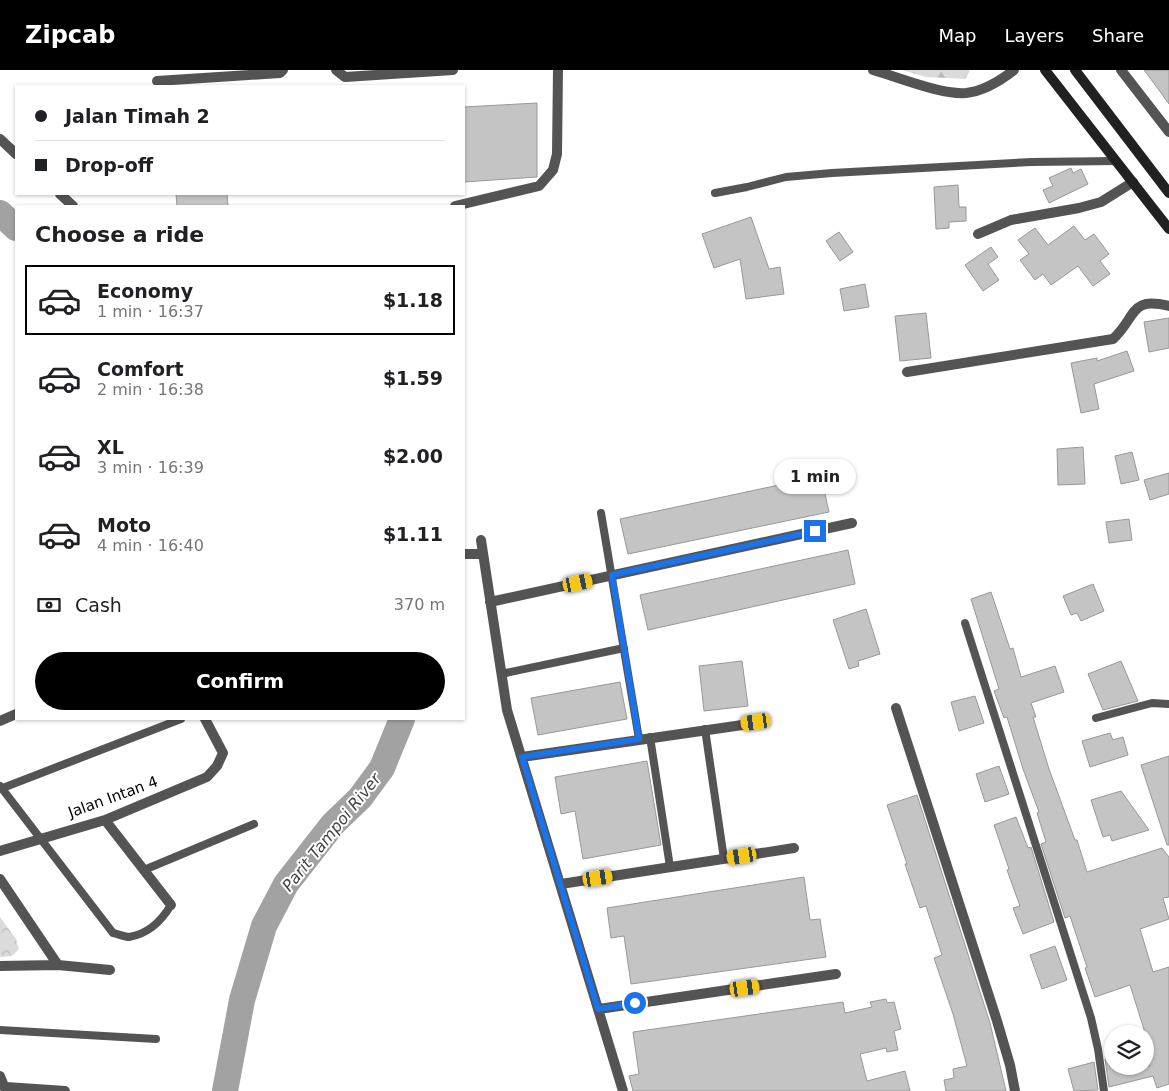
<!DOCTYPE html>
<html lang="en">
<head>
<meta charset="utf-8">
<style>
  :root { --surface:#fff; --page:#f2f2f2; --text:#202124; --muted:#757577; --line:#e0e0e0; --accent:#000 }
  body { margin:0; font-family:"DejaVu Sans",sans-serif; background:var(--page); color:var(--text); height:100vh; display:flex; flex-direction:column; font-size:19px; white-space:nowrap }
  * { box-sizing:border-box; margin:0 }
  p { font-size:16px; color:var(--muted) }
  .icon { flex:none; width:28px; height:28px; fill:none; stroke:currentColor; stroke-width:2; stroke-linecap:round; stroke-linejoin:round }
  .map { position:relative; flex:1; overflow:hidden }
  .details { position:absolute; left:15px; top:135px; width:450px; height:515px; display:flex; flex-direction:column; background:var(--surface); border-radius:0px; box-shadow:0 1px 4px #0004 }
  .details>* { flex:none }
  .guide { position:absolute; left:15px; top:15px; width:450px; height:110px; border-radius:0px; box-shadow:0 1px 4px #0004; display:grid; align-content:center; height:110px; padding:0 20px; background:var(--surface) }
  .fabs { position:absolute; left:1104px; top:955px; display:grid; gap:10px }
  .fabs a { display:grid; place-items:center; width:50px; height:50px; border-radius:50%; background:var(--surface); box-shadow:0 1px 4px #0004; font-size:25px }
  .end { position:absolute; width:22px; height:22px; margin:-11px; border:6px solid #1a73e8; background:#fff; box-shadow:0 0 0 2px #fff }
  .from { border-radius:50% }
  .bubble { position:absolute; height:35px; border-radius:18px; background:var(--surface); box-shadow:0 1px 4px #0004; font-size:16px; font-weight:700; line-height:35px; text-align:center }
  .car { position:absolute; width:15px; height:30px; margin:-15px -8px; border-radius:6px; box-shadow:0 0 4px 1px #0007; background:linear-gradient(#f5c518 24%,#345 0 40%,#f5c518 0 76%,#345 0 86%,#f5c518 0) }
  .guide b { display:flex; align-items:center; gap:18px; height:48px; font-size:19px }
  .guide b+b { border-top:1px solid var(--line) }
  .guide i { width:12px; height:12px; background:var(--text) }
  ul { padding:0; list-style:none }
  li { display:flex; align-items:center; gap:15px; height:70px; margin:0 10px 8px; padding:0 10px; border:2px solid transparent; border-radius:0px }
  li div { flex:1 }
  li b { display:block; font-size:19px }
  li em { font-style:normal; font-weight:700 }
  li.active { border-color:var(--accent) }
  li>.icon { width:45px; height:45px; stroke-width:1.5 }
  h2 { padding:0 20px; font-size:22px; line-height:60px }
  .pay { display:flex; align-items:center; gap:12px; height:55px; padding:0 20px; font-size:19px }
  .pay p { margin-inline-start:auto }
  .cta { display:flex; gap:10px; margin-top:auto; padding:10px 20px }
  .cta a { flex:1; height:58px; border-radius:30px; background:var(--accent); color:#fff; font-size:20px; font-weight:700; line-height:58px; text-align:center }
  header { display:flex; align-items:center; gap:30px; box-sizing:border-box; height:70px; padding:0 25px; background:var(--accent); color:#fff }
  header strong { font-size:24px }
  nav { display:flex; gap:28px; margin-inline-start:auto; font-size:18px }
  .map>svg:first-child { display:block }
  .forest { fill:url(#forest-firs) }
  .park { fill:url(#park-crowns) }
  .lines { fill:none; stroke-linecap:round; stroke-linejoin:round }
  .river { stroke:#a2a2a2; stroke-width:26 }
  .building { fill:#c4c4c4; stroke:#989898 }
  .service { stroke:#545454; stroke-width:8 }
  .minor { stroke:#545454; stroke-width:10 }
  .secondary { stroke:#212121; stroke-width:10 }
  .route { stroke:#1a73e8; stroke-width:6 }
  .labels { text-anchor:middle; stroke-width:4; stroke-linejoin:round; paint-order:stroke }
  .street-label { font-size:15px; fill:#000; stroke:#fff }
  .water-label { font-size:16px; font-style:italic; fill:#434343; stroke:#fff }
</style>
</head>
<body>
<header>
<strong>Zipcab</strong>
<nav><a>Map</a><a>Layers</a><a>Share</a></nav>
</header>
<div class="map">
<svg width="1169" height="1021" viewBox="0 0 1169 1021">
  <defs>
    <pattern id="forest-firs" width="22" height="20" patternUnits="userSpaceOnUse" patternTransform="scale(1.25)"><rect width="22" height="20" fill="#dbdbdb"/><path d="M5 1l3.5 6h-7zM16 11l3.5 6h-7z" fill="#bababa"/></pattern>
    <pattern id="park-crowns" width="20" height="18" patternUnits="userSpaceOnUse" patternTransform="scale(1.25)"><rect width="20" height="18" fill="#dbdbdb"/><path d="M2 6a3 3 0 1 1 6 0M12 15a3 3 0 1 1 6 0" fill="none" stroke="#bababa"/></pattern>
  </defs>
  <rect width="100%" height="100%" fill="#fff"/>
  <path class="forest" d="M902,0H970L965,9L926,7Z"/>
  <path class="park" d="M0,847L16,869L19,879L12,886L0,887Z"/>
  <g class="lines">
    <path class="river" d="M0,143L16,158
      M225,1021L242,930L264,856L286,814L333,754L360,728L382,698L402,649"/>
  </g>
  <path class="building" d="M1144,0H1169V34L1153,12Z
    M537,33V107L464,112V37Z
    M1071,98L1073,103L1081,99L1088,114L1049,133L1043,120L1053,116L1049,108Z
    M958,115L959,137H966V151L949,152V158L936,159L934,117Z
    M176,124H227L228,136H177Z
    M751,147L769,199L780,197L784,224L746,229L740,189L714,198L702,164Z
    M1074,156L1085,170L1094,164L1109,184L1100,191L1110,204L1093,216L1078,196L1051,215L1043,204L1035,210L1020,190L1029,184L1018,170L1035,158L1048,175Z
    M839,162L853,182L840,191L826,171Z
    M991,177L998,187L988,194L999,210L983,221L965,195Z
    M865,214L869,237L844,241L840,219Z
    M926,243L931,288L900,291L895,246Z
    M1169,248V278L1149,282L1144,252Z
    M1127,281L1134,301L1094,314L1099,339L1081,343L1071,293L1097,288V291Z
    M1083,377L1085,414L1058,415L1057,379Z
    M1132,382L1139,410L1121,414L1115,386Z
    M1169,403V424L1150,430L1144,410Z
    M821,406L829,442L628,484L620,449Z
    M1129,449L1132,470L1109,473L1106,452Z
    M848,480L855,514L648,560L640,525Z
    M1093,514L1104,541L1081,551L1077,543L1071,545L1063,526Z
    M991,522L1010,579L1013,578L1021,607L1055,596L1064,622L1031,633L1036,647H1033L1049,699L1075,770H1077L1087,802L1162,778L1169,787V827L1163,828L1169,849L1140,859L1153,902L1169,897V1014L1157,1018L1153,1006L1109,1017L1105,989L1112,987V996H1150L1145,981V976L1149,975L1130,915L1095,927L1085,898L1087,897L1070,846L1065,848L1041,774L1046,772L1037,743L1039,742L1023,699L1007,647L1004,648L994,621L999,619L971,529Z
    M866,539L880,584L858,591L859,596L849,599L833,550Z
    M742,591L748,636L704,641L699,596Z
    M1121,591L1138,631L1103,640L1088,604Z
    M620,612L627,649L538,665L531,628Z
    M975,626L984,653L959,661L951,632Z
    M1110,663L1113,670L1123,667L1128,685L1090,697L1082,671Z
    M1169,686V775H1167L1141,695Z
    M647,691L661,775L583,789L575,741L561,744L555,707Z
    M999,696L1009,724L985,732L976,704Z
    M1121,721L1149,760L1112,771L1110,765L1103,767L1091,730Z
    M917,725L990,953L1006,1021H946L944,1010L954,1008L953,999L967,996L953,944L934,888L942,885L926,836L920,838L905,794H907L887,735Z
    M1016,747L1028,778L1031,777L1054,852L1023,864L1013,838L1020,836L1007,800L1009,799L994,755Z
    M804,807L810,850L820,849L826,887L631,914L624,866L611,868L607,838Z
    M1055,876L1067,910L1042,919L1030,885Z
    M886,929L887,933L894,932L901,959L894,961L898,980L887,982L886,978L860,984L867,1011L905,1001L910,1021H633L629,1006L639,1004L633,962L843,932L845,943L872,937L870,932Z
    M1094,992L1098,1020L1074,1021L1068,999Z"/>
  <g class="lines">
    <path class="service" d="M715,123L747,117L786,107L832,103L1031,92L1116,91
      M601,443L639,669
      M965,553L1091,948L1098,979L1104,1021
      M501,604L624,578
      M1096,648L1152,633L1169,634
      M705,659L724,789
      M650,667L670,797
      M0,716L113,863C118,864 125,867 129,867C148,864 162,850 171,835
      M0,719L181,649
      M144,800L254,754
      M0,960L156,969"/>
    <path class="minor" d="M336,0L345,7L453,0
      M873,0C898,7 941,25 966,23C984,21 1000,11 1014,0
      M1121,0L1169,62
      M157,11L280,3L283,0
      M0,69L16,84
      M60,124L73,136
      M455,136L539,116L553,100L557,84L558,0
      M978,164L1011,150L1079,138L1101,132L1133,112
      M907,302L1113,269C1137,247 1129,226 1169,236
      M481,470L507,640L623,1021
      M464,484H483
      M490,532L852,453
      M896,638L997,951L1010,995L1015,1021
      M0,651L16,644
      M522,687L756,653
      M105,750L171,835
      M0,781L105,750L207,707L217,696L223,683L205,649
      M0,809L58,895
      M561,814L794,778
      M0,896L58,895L110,900
      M599,939L836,904
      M0,1006L6,1021
      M6,1017L65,1021"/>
    <path class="secondary" d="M1045,0L1169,159
      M1075,0L1169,123"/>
  </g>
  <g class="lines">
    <path class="route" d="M635,933L598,939L522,687L639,669L612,505L815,461"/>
  </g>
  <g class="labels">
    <g class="street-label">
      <text transform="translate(113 727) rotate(-20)" y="5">Jalan Intan 4</text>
    </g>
    <g class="water-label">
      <text transform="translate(331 762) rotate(-51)" y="6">Parit Tampoi River</text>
    </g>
  </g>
</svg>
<div class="fabs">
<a><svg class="icon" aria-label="layers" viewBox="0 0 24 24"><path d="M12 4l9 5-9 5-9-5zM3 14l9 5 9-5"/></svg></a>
</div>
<i class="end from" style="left:635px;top:933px"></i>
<i class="end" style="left:815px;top:461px"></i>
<div class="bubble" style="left:774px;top:389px;width:82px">1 min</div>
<i class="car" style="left:578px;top:513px;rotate:78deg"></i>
<i class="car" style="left:756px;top:652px;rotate:262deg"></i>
<i class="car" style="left:742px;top:786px;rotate:261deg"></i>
<i class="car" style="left:598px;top:808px;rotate:81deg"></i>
<i class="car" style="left:745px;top:918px;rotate:82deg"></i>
<div class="guide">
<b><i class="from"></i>Jalan Timah 2</b>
<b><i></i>Drop-off</b>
</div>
<section class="details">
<h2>Choose a ride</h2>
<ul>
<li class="active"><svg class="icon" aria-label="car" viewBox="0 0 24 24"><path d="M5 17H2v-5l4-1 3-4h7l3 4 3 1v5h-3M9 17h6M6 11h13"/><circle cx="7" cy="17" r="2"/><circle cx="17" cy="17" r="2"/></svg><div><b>Economy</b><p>1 min · 16:37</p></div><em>$1.18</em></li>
<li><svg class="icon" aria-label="car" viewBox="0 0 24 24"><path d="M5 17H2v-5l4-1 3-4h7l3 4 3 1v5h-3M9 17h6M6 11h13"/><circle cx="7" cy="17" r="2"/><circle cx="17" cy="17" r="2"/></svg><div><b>Comfort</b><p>2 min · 16:38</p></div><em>$1.59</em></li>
<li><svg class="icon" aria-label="car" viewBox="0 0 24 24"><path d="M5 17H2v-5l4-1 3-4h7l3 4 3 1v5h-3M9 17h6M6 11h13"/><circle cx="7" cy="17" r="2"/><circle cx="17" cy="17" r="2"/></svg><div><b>XL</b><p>3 min · 16:39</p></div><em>$2.00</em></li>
<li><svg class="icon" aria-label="car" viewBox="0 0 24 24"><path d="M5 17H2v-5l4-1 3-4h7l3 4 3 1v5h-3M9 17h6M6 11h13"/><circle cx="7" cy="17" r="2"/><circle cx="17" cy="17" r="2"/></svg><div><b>Moto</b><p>4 min · 16:40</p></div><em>$1.11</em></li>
</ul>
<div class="pay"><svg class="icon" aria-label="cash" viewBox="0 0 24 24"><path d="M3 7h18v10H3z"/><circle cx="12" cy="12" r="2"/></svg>Cash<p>370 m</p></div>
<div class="cta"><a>Confirm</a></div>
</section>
</div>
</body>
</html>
